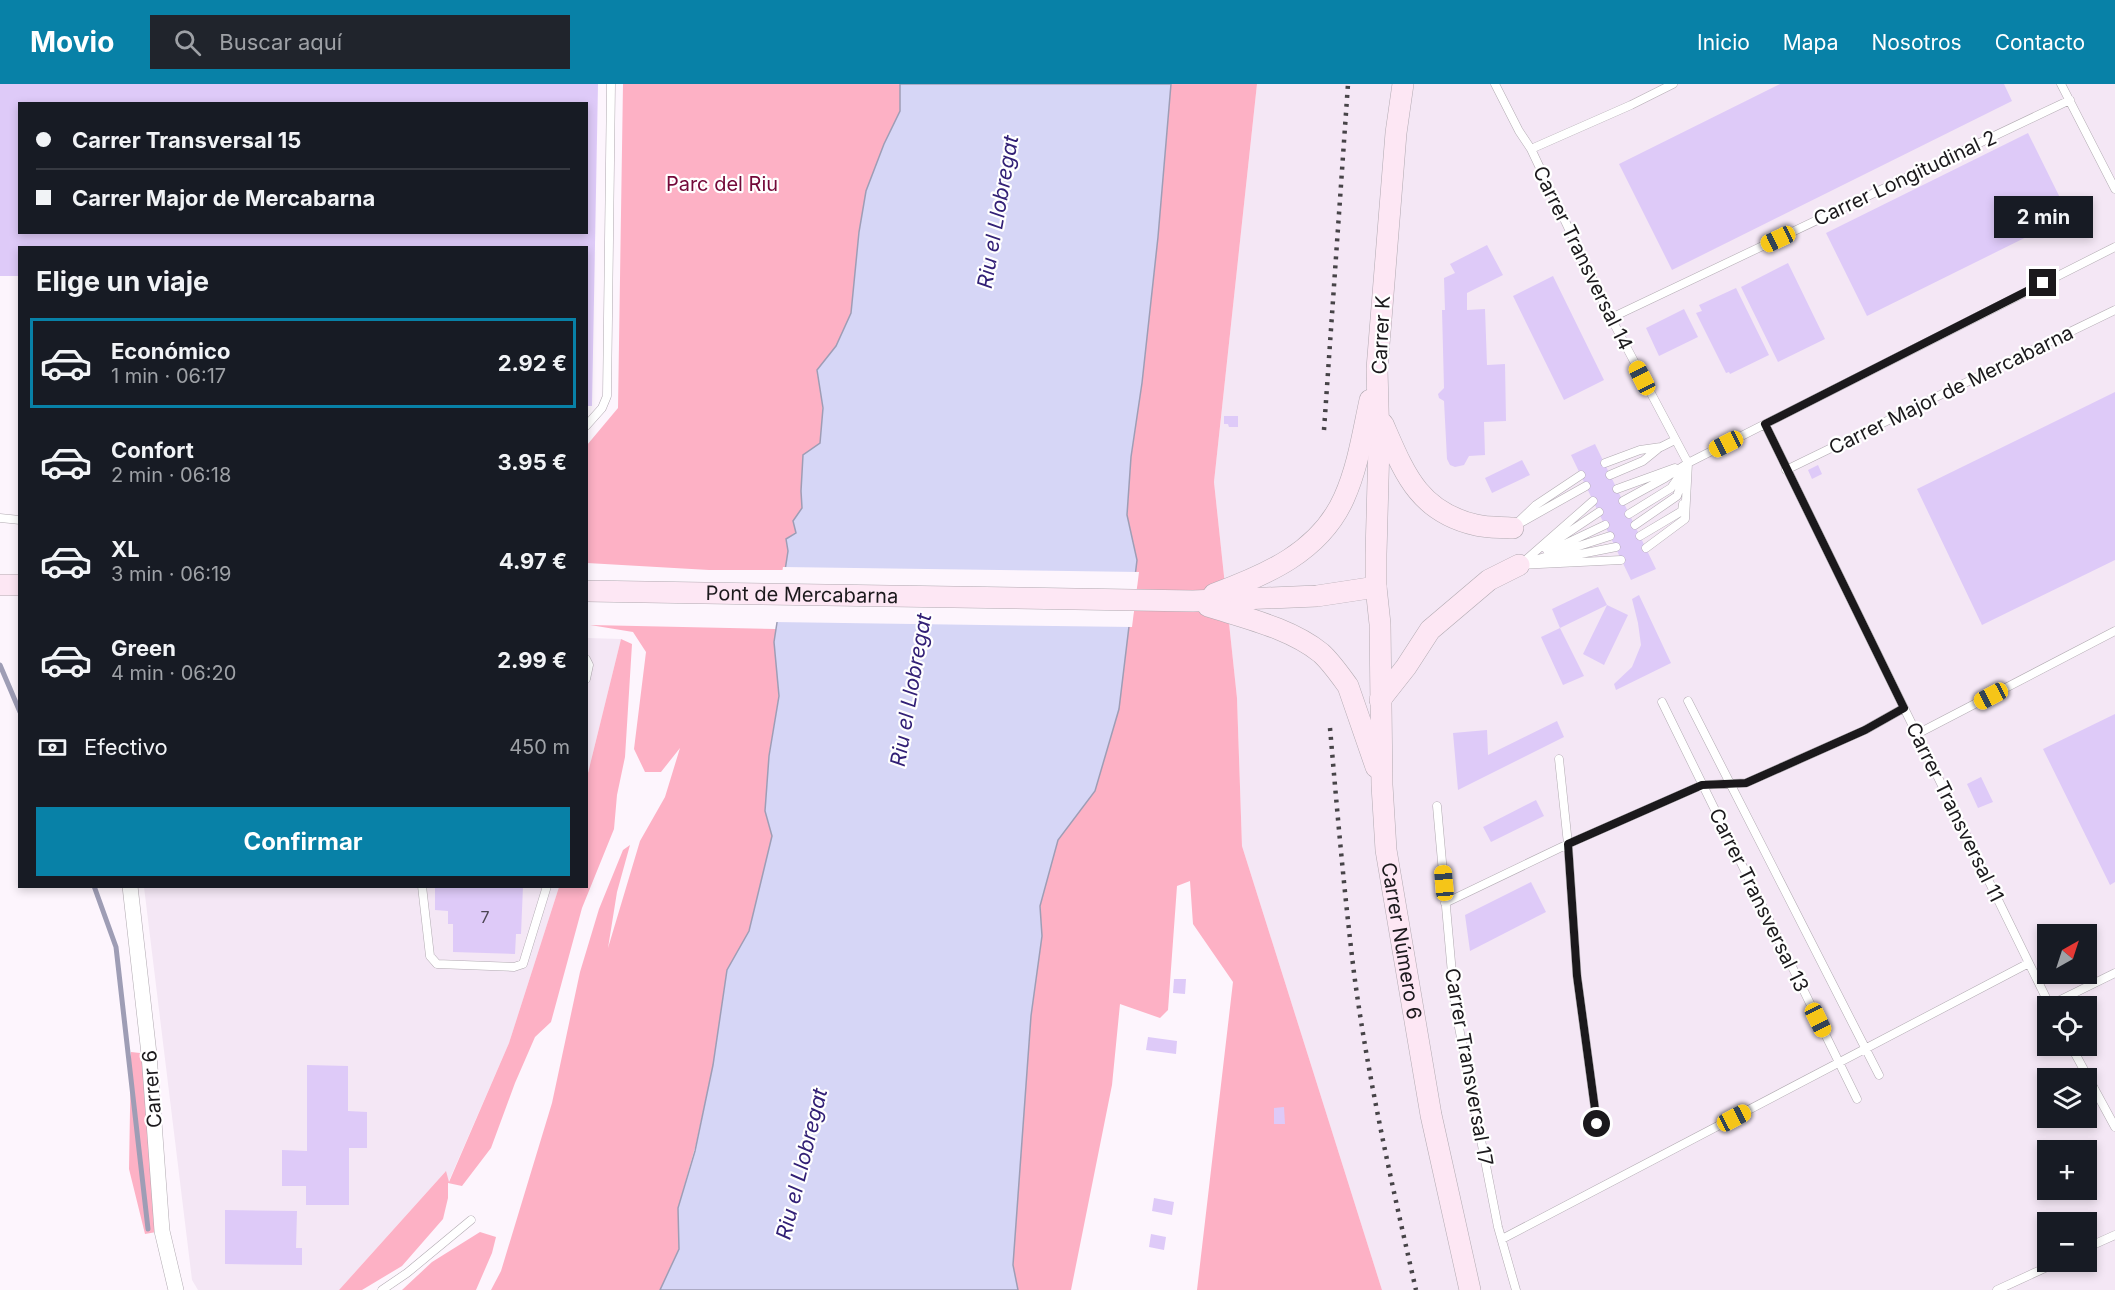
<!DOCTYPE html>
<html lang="es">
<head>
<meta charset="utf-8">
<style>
  :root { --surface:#171b24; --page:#20242c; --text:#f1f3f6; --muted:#9ea1a6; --line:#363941; --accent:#0881a7 }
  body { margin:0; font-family:Inter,sans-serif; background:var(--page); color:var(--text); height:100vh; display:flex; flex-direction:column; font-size:22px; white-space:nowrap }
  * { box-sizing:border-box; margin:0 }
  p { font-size:20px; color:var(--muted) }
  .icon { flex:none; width:33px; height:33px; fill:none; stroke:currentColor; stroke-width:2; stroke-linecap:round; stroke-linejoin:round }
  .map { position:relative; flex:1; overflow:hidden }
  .side { position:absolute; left:18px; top:162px; width:570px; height:642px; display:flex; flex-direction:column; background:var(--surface); border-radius:0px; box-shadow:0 3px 9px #0003 }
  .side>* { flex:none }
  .top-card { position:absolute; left:18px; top:18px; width:570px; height:132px; border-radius:0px; box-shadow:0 3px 9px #0003; display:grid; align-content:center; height:132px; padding:0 18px; background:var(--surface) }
  .needle { width:39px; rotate:39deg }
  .fabs { position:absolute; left:2037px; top:840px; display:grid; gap:12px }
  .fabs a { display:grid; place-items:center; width:60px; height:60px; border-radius:0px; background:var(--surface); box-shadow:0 3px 9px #0003; font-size:30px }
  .end { position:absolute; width:27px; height:27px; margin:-14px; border:8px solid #1b191c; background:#fff; box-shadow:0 0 0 3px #fff }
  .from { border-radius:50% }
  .bubble { position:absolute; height:42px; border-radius:0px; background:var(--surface); box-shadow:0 3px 9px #0003; font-size:20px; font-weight:700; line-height:42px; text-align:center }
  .car { position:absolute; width:18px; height:36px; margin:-18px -9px; border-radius:8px; box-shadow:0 0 4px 2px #0007; background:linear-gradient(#f5c518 24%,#345 0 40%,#f5c518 0 76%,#345 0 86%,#f5c518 0) }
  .top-card b { display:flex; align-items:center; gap:21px; height:57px; font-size:22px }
  .top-card b+b { border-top:2px solid var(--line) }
  .top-card i { width:15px; height:15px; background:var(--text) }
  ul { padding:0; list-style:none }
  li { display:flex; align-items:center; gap:18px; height:90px; margin:0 12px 9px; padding:0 6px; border:3px solid transparent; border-radius:0px }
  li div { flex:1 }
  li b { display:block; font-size:22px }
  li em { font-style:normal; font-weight:700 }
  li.on { border-color:var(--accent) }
  li>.icon { width:54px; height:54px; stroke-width:1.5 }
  h2 { padding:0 18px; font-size:27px; line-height:72px }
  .pay { display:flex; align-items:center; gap:15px; height:66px; padding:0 18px; font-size:22px }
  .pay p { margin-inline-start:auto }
  .cta { display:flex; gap:12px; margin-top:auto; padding:12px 18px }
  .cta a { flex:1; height:69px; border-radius:0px; background:var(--accent); color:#fff; font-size:24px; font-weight:700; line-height:69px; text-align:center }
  header { display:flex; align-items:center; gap:36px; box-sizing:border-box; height:84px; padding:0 30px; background:var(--accent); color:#fff }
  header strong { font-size:28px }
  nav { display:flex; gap:33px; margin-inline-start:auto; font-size:21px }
  .search { width:420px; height:54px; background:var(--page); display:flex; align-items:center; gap:15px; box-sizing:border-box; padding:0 21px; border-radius:0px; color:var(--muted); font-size:22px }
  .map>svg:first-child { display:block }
  .built { fill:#f4e7f5; fill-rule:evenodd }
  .green { fill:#fdb1c5 }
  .water { fill:#d6d6f6; stroke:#9e9db5; stroke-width:1.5 }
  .pier { fill:#fdf5fd }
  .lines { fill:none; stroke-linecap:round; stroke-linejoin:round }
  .stream { stroke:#9e9db5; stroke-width:5 }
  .building { fill:#decaf8; fill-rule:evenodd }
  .service-casing { stroke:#b1aab1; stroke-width:9 }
  .minor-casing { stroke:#b1aab1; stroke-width:16 }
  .secondary-casing { stroke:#b1aab1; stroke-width:22 }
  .service { stroke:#fff; stroke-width:8 }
  .minor { stroke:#fff; stroke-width:15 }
  .secondary { stroke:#fde7f4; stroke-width:21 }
  .rail { stroke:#464347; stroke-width:4.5; stroke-dasharray:3 6; stroke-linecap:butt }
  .route { stroke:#1b191c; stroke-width:8 }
  .labels { text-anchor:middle; stroke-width:4.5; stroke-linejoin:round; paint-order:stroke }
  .number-label { font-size:16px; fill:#4c4553 }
  .street-label { font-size:20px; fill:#1b191c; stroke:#fff }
  .park-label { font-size:20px; fill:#730939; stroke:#fff }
  .water-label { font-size:21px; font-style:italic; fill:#322076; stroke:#fff }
</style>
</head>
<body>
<header>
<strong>Movio</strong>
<div class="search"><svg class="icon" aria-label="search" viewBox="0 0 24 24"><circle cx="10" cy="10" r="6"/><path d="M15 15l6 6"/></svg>Buscar aquí</div>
<nav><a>Inicio</a><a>Mapa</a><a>Nosotros</a><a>Contacto</a></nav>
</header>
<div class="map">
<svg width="2115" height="1206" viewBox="0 0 2115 1206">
  <rect width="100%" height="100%" fill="#fdf5fd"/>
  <path class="built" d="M1257,0H2115V1206H1382L1242,762L1237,614L1214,398ZM2048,850H2086V890H2048ZM2048,922H2086V962H2048ZM2048,994H2086V1034H2048ZM2048,1066H2086V1106H2048ZM2048,1138H2086V1178H2048Z
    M587,554L621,555L587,693Z
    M144,803H559L509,959L448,1099L445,1088L339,1206H198L192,1196Z"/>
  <path class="green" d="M623,0H900V27L884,60L866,107L859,148L851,229L836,262L817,286C821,310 827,338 820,361C812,386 799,396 802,424L793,437L796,448L786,455L788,467L786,486H709L587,479V361L618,324Z
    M1171,0H1257L1214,398L1237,614L1242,762L1382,1206H1197L1233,898L1193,840L1190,797L1177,802L1168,926L1160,934L1120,920L1112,1001L1071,1206H1018L1013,1181L1031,932L1042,852L1040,822L1058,756L1095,707L1137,476L1127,431L1131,373L1142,299L1158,153Z
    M590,541L776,545L774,558L779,612L769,672L765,727L772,752L749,847L727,886L713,981L696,1060L678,1124L679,1164L660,1206H491L501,1187L552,1019L580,888L599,825L623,766L630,761L617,808L608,864L640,757L665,713L680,664L661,688H645L634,665L646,568L633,548Z
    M621,555L632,560L625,673L617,711L614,745L582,824L551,938L535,953L515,999L491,1064L462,1102L448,1099V1114L443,1135L402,1182L362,1206H339L446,1087L449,1098L509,959L559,803L586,802L587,693Z
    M131,968L149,970L162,1147L145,1150L129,1085Z
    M480,1148L496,1153L492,1169L476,1206H402L432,1178Z"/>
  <path class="water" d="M900,0H1171L1158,153L1142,299L1131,373L1127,431L1137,476L1119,625L1095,707L1058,756L1040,822L1042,852L1031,932L1013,1181L1018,1206H660L679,1165L678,1124L695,1067L713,981L727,886L749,847L772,752L765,727L769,672L779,612L774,558L788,467L786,455L796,449L793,437L802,424L801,407L803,371L820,359L823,324L817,286L836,262L851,229L859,148L866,107L884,60L900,27Z"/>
  <path class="pier" d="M783,483L1139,488L1132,543L774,538Z"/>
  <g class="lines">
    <path class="stream" d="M0,581L20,628
      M94,802L116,863L148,1145"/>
  </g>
  <path class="building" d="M0,0H598L592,322H586V164H20V192H0ZM20,20H586V148H20Z
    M1780,0H2004L2012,17L1672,186L1619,80Z
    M2028,49L2069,132L1867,232L1826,149Z
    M1487,161L1503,191L1467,209V226L1485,225L1487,281L1505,280L1506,337L1484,338L1485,371L1469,372L1464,381L1455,383L1450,381L1447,375L1444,317L1439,314L1438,310L1444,304L1442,226H1445L1444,194L1455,189L1450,180Z
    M1788,179L1825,255L1778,278L1741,203Z
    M1553,192L1604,296L1564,316L1513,212Z
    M1736,204L1769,271L1730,290L1729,288L1726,289L1696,229L1702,227L1699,221Z
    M1684,225L1698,253L1659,272L1646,244Z
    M2115,308V476L1982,541L1917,405Z
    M1224,332H1238V343H1229L1228,340H1224Z
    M1595,360L1656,485L1631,496L1571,371Z
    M1522,376L1530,391L1492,409L1485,394Z
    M1818,381L1822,390L1812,395L1808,386Z
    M1598,503L1607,521L1560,544L1552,525Z
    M1639,511L1671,579L1616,606L1614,600L1632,583L1641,561L1638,539L1632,515Z
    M1607,521L1628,531L1604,581L1583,570Z
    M1560,544L1584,592L1563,601L1541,553Z
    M2115,630V798L2110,801L2043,665Z
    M1557,637L1564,653L1458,706L1453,649L1487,646L1488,671Z
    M1981,693L1993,718L1978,724L1967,700Z
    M1536,716L1544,732L1491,758L1483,743Z
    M1531,798L1546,828L1470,867L1465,831Z
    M435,802H523L521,850H516L515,870L453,868V840H448V827L435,826Z
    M1174,895H1186L1185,910L1173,909Z
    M1148,953L1177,957L1176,970L1146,966Z
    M307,981L348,982V1027L367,1028V1064H349V1121H306V1102H282V1066L307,1067Z
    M1284,1023L1285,1040H1274V1024Z
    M1154,1114L1174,1118L1172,1131L1152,1127Z
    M225,1126L297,1127L296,1164H302V1181L225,1180Z
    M1151,1150L1166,1153L1164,1166L1149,1163Z"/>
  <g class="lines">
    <g class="service-casing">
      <path id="service" d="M1495,0L1519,47L1531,65L1611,234L1688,379
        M2061,0L2115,105
        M1531,65L1631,21L1673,0
        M1611,234L2070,16
        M1765,340L2050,922
        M586,342L602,324L607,312L611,0
        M1605,379L1640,366L1661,363L1675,356
        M1786,386L2115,226
        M1610,391L1643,377L1659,364
        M1617,405L1675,384
        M1623,417L1665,394L1688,379L2115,163
        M1629,430L1671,404L1682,388
        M0,434L20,436
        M1522,438L1586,402
        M1635,441L1677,412L1685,389
        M1513,443L1536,421L1581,391
        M1640,452L1682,427L1683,420
        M1545,464L1599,428
        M1646,464L1685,435L1688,379
        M1548,468L1605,441
        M1550,476L1616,463
        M1529,478L1610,452
        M1520,481L1593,417
        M1521,481L1621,476
        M586,575L589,581L586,595
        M1688,617L1879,991
        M1662,618L1857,1015
        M1917,650L2115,547
        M1559,675L1568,760L1577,892L1597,1040
        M1437,722L1455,923L1498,1143L1516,1206
        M422,802L430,872L437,880L514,883L523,880L547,802
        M1445,819L1568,760L1702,701L1746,699L1865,646L1904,624
        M2050,921L2115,889
        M2071,962L2115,1043
        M1502,1155L2029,879
        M2086,1164L2115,1151
        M382,1206L407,1189L471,1136
        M1997,1206L2058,1178"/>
    </g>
    <g class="minor-casing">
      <path id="minor" d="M130,802L149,970L162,1147L176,1206"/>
    </g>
    <g class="secondary-casing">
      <g id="secondary">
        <path id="s1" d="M1403,0L1396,49L1377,285L1379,360L1376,470V503L1380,540L1382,701L1386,766L1431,1031L1470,1206"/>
        <path d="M1383,340C1404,388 1418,428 1476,441C1488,444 1501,443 1513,444"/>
        <path d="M0,501H20"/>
        <path id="s2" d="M586,507L1193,517L1317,512L1376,503"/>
        <path d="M1214,510C1266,491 1320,468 1344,414C1358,383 1363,348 1370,316"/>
        <path d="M1208,522C1245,534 1290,544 1321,569C1331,578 1340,591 1348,602L1376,683"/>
        <path d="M1380,616L1406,583L1430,546L1489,496L1519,481"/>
      </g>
    </g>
    <use href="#service" class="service"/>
    <use href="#minor" class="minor"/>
    <use href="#secondary" class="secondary"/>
    <path class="rail" d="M1324,346L1348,0
      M1330,644C1337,725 1344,807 1354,889C1368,995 1392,1101 1416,1206"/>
  </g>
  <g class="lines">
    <path class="route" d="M1597,1040L1577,892L1568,760L1702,701L1746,699L1865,646L1904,624L1765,340L2043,199"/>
  </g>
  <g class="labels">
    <g class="number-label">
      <text x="485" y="839">7</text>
    </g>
    <g class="street-label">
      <text transform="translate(1905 94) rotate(-25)" y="7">Carrer Longitudinal 2</text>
      <text transform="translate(1583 174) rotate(64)" y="7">Carrer Transversal 14</text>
      <text transform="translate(1381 251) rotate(-87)" y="7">Carrer K</text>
      <text transform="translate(1951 306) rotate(-26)" y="7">Carrer Major de Mercabarna</text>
      <text dy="7" stroke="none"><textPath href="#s2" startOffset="216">Pont de Mercabarna</textPath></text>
      <text transform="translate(1955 728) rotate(64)" y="7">Carrer Transversal 11</text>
      <text transform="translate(1759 816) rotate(64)" y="7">Carrer Transversal 13</text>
      <text dy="7" stroke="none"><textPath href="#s1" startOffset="860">Carrer Número 6</textPath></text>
      <text transform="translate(1469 983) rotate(80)" y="7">Carrer Transversal 17</text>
      <text transform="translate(152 1005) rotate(-94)" y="7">Carrer 6</text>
    </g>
    <g class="park-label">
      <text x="722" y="107">Parc del Riu</text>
    </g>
    <g class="water-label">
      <text transform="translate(998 128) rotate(-80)" y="7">Riu el Llobregat</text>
      <text transform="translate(911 606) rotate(-80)" y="7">Riu el Llobregat</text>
      <text transform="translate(802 1080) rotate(-76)" y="7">Riu el Llobregat</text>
    </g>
  </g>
</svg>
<div class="fabs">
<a><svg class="needle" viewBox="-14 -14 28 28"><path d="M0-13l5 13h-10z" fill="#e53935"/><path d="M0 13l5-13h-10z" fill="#9ea1a6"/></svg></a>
<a><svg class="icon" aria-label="locate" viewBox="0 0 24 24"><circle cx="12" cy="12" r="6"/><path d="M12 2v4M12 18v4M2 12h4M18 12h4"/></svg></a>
<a><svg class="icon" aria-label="layers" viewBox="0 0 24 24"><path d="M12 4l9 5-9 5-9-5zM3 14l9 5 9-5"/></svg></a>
<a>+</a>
<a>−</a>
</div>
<i class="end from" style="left:1597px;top:1040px"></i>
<i class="end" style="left:2043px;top:199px"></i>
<div class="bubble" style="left:1994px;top:112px;width:99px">2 min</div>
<i class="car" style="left:1778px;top:155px;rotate:245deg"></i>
<i class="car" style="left:1642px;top:294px;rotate:333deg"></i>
<i class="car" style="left:1726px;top:360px;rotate:243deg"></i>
<i class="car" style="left:1991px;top:612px;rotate:242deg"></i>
<i class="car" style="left:1444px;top:799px;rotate:355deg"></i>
<i class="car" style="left:1818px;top:936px;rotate:154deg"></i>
<i class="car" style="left:1734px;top:1034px;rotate:62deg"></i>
<div class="top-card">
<b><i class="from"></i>Carrer Transversal 15</b>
<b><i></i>Carrer Major de Mercabarna</b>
</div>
<section class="side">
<h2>Elige un viaje</h2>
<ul>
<li class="on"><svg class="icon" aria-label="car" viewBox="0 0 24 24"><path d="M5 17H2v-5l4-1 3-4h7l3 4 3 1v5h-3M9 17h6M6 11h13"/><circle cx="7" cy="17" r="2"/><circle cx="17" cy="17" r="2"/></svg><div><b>Económico</b><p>1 min · 06:17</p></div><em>2.92 €</em></li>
<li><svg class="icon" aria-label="car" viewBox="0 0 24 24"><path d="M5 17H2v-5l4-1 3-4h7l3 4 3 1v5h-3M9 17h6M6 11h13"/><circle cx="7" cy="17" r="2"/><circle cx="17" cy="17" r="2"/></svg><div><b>Confort</b><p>2 min · 06:18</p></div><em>3.95 €</em></li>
<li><svg class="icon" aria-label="car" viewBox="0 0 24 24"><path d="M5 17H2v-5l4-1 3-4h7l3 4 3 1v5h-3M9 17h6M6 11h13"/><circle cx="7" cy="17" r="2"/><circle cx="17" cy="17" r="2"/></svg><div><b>XL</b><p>3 min · 06:19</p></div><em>4.97 €</em></li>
<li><svg class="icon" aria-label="car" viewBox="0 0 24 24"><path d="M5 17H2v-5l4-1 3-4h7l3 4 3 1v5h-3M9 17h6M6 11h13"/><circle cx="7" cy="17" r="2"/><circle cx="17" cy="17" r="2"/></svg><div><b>Green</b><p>4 min · 06:20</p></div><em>2.99 €</em></li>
</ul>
<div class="pay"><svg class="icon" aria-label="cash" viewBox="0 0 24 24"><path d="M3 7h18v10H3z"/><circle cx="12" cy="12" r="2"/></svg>Efectivo<p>450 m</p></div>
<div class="cta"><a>Confirmar</a></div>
</section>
</div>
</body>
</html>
